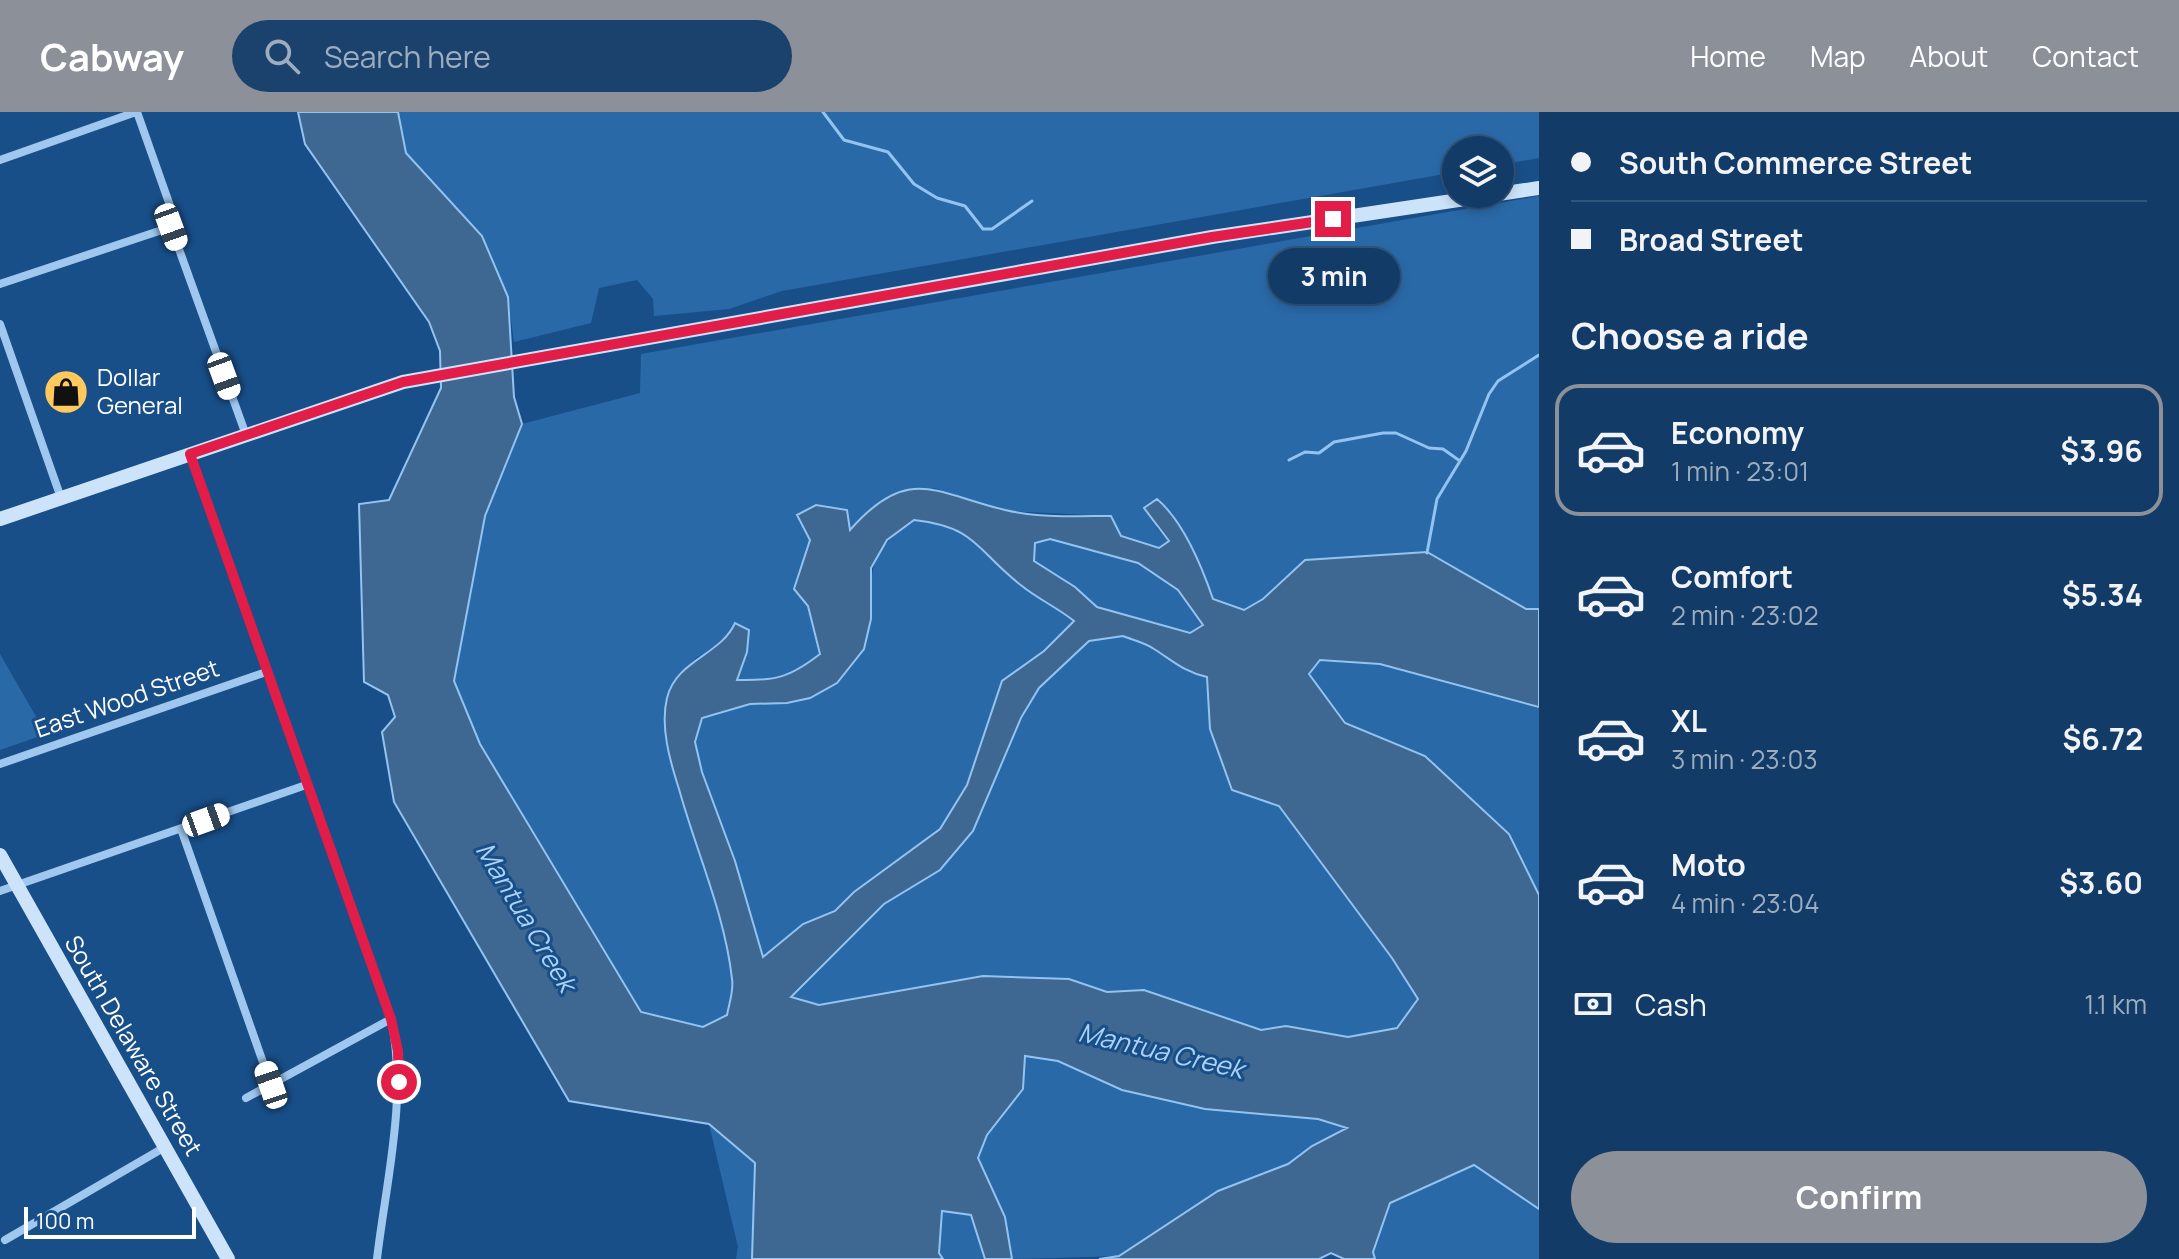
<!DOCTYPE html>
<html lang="en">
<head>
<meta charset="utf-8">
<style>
  :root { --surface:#123b67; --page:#1b426d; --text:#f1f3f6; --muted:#9cadc0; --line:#31557b; --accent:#8c9099 }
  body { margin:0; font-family:Manrope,sans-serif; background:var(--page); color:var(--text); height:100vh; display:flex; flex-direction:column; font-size:30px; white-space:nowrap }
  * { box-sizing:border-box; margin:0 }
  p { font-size:26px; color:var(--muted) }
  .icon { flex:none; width:44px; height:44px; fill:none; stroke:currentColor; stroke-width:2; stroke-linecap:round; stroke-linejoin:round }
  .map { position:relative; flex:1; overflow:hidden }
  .sheet { display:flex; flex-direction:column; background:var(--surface); width:640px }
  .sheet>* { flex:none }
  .top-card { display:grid; align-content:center; height:176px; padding:0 32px; background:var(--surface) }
  .tools { position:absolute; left:1442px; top:24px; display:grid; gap:16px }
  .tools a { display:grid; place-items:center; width:72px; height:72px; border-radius:50%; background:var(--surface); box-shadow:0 4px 12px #0003,0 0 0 2px var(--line); font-size:40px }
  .scale { position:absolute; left:24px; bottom:20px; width:172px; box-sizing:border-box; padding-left:8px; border:4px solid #fff; border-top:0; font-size:22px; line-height:28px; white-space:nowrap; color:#fff; -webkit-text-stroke:6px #184f89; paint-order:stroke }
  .end { position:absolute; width:36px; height:36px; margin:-18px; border:10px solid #e11d48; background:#fff; box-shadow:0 0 0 4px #fff }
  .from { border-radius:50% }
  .bubble { position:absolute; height:56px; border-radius:28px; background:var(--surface); box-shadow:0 4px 12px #0003,0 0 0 2px var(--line); font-size:26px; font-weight:700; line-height:56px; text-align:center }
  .car { position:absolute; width:24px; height:48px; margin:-24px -12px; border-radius:10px; box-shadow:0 0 6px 2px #0007; background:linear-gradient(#fff 24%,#345 0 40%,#fff 0 76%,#345 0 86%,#fff 0) }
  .top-card b { display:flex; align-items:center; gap:28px; height:76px; font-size:30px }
  .top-card b+b { border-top:2px solid var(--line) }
  .top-card i { width:20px; height:20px; background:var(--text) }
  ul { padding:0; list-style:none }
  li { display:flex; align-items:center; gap:24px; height:132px; margin:0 16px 12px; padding:0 16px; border:4px solid transparent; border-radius:24px }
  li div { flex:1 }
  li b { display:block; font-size:30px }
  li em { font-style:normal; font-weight:700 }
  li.current { border-color:var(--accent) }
  li>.icon { width:72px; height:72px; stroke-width:1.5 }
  h2 { padding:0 32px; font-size:36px; line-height:96px }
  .pay { display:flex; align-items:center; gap:20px; height:88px; padding:0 32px; font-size:30px }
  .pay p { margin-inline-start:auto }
  .primary-button { display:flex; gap:16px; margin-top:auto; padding:16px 32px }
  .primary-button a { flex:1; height:92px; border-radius:48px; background:var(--accent); color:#fff; font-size:32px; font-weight:700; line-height:92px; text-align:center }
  header { display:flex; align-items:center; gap:48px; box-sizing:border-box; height:112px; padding:0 40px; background:var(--accent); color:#fff }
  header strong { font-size:38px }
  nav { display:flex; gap:44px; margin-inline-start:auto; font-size:28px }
  .search { width:560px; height:72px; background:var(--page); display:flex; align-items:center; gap:20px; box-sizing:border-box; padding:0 28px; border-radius:44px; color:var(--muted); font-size:30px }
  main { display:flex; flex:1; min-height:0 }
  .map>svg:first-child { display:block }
  .green { fill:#2a69a8 }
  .water { fill:#3e6792; stroke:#93c3f0; stroke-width:2; fill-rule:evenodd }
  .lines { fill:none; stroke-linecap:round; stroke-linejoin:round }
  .stream { stroke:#93c3f0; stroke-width:3 }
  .street { stroke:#a0c7ee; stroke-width:8 }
  .secondary { stroke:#cde3fa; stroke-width:14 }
  .route { stroke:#e11d48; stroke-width:10 }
  .labels { text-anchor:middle; stroke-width:6; stroke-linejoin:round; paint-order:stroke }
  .poi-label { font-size:24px; fill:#fff; stroke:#184f89; text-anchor:start }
  .street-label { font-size:24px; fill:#fff; stroke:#184f89 }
  .water-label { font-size:26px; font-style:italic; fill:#acd1f5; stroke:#184f89 }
</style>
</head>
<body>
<header>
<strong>Cabway</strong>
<div class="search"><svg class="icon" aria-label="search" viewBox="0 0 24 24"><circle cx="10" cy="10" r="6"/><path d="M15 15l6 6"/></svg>Search here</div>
<nav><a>Home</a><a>Map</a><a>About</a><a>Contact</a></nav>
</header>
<main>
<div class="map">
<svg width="1539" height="1147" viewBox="0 0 1539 1147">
  <rect width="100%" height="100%" fill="#184f89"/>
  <path class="green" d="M398,0H1539V46L1500,53V38H1456V60L782,179L729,197L654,204L653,187L637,168L599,176L591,211L514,230L508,185L482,124L406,41Z
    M1539,84V497H1526L1427,440L1305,448L1263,487L1244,498L1213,488L1201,454L1172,400L1156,415L1169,430L1160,436L1121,424L1111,404L1008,399L934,376L849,419L798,404L810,428L794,477L808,494L820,541C789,566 775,569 736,568L747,540L728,526L696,546L673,570L733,869L727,903L703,915L641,900L480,632L454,568L485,404L522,312L640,281L641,242Z
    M914,408C978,415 976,439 1022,474C1038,487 1057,497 1074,508L1044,539L1002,569L967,673L940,717L854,780L835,799L803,812L763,846L735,749L702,660L695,630L702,606L750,592L787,591L871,507C871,453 868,441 914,408Z
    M1050,427L1138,451L1178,478L1203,512L1190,521L1097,495L1075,475L1033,448L1035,430Z
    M1123,524C1133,528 1146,531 1154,536C1173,549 1184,560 1207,565L1210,617L1232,678L1279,694L1392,846L1418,887L1397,916L1348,925L1286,914L1261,918L1144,878L1107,880L1069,867L983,864L819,893L790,885L884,792L940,758L1039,576L1089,528Z
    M0,542L46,622L0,638Z
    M1320,548L1380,552L1539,595V783L1509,721L1425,644L1345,611L1309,562Z
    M1025,944L1058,949L1122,978L1318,1007L1348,1016L1312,1034L1288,1052L1218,1079L1119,1144L1012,1147L1005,1105L978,1046L987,1023L1023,977Z
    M709,1012L755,1052L752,1147H736L738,1135Z
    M1475,1053L1539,1097V1147H1375L1373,1140L1390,1091Z
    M941,1099L971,1103L985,1147H943L939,1142Z"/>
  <path class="water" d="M298,0H398L406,41L482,124L508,185L514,285L522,312L485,404L454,569L480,632L641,900L703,915L727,903C729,892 734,878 732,867C725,802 696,739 679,677C670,649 660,615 667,586C676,548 721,543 735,511L749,518L747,540L737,568C775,569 789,566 820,542L808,494L794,477L810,428L797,403L816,393L847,398L850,418C908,352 935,381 1005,398C1039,406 1077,404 1111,404L1121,424L1159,436L1169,429L1144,396L1157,387C1183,409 1202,455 1213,487L1244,498L1263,487L1305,448L1427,440L1526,497H1539V595L1380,552L1320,548L1309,562L1345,611L1425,644L1509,722L1539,783V1097L1474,1053L1390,1091L1373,1140L1375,1147H1344L1331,1141L1319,1147H1099L1119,1144L1218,1079L1288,1052L1312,1034L1347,1016L1318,1007L1205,997L1122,978L1058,949L1025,944L1023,977L987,1023L978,1046L1005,1105L1012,1147H985L971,1103L942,1099L939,1141L943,1147H752L755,1051L709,1012L569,989L394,690L382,620L395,605L388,583L364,570L359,392L389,388L441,276L440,239L429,210L305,32ZM914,408C978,415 976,439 1022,474C1038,487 1058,496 1074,509L1044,539L1002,569L967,673L940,717L854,780L835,799L803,812L763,845L735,749L702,660L695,630L702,606L750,592L787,591L810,586L837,571L864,537L871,507V456L887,428ZM1050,427L1138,451L1178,478L1203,513L1190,521L1097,495L1075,475L1034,449L1035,431ZM1123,524C1133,528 1146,531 1154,537C1173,549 1184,560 1207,565L1210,617L1232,678L1279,694L1392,846L1418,887L1397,916L1348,925L1286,914L1261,918L1144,878L1107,880L1069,867L983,864L819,893L791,885L884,792L940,758L973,719L1021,606L1039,576L1089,529Z"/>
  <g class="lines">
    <path class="stream" d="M823,0L844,28L888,40L914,72L937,86L965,94L983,117H992L1032,89
      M1289,348L1305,340L1319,341L1334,330L1383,321H1396L1429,336L1443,337L1460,349
      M1427,441L1437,387L1466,339L1489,282L1498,269L1539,243"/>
    <path class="street" d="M137,0L174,105L171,115L246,323
      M0,48L136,0
      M0,172L171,115
      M0,212L61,386
      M190,342L391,907C408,985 386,1069 377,1147
      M0,652L266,560
      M181,717L271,973
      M0,779L306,673
      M246,986L391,907
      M5,1128L165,1035"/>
    <path class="secondary" d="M0,407L403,270L1212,125L1539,76
      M0,743L228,1147"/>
  </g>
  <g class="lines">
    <path class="route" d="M399,970L398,939L391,907L190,342L403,270L1212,125L1333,107"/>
  </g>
  <defs>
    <g id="shop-disc" transform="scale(2.3)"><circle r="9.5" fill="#ffc95d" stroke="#184f89"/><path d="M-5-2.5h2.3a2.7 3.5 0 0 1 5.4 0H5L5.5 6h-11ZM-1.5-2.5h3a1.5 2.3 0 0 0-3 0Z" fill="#111"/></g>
  </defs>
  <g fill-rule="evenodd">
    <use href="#shop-disc" x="66" y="280"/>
  </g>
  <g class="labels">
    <g class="poi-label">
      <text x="97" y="274">Dollar<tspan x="97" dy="28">General</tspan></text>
    </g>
    <g class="street-label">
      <text transform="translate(127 587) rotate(-19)" y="8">East Wood Street</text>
      <text transform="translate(133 934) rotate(60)" y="8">South Delaware Street</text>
    </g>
    <g class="water-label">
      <text transform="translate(526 805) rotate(59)" y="9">Mantua Creek</text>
      <text transform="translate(1161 939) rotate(13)" y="9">Mantua Creek</text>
    </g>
  </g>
</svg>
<div class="tools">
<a><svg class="icon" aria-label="layers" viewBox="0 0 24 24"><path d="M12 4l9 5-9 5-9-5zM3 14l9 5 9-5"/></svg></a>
</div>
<div class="scale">100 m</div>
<i class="end from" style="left:399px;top:970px"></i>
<i class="end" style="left:1333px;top:107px"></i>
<div class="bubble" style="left:1268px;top:136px;width:132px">3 min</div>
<i class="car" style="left:171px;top:115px;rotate:160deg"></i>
<i class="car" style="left:224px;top:264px;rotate:160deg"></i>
<i class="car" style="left:206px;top:708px;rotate:70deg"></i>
<i class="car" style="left:271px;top:973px;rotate:341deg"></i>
</div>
<section class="sheet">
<div class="top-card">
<b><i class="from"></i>South Commerce Street</b>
<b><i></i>Broad Street</b>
</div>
<h2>Choose a ride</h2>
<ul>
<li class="current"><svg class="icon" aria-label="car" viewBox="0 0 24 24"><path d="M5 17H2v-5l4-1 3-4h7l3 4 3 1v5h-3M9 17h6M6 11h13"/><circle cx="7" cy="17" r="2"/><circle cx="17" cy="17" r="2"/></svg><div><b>Economy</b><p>1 min · 23:01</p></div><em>$3.96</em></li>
<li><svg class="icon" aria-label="car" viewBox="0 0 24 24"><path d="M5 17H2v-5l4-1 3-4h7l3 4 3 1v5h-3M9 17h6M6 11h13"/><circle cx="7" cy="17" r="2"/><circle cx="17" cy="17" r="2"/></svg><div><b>Comfort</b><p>2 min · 23:02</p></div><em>$5.34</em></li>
<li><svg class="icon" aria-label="car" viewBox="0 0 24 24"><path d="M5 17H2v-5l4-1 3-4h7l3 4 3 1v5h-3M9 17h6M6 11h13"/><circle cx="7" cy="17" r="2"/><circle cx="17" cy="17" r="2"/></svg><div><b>XL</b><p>3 min · 23:03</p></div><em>$6.72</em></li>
<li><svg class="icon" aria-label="car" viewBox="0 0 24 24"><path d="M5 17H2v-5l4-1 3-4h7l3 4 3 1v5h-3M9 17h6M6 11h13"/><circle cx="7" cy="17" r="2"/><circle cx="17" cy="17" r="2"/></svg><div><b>Moto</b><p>4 min · 23:04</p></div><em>$3.60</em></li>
</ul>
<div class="pay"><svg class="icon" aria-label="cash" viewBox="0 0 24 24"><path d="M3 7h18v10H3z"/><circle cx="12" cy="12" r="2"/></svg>Cash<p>1.1 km</p></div>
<div class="primary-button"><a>Confirm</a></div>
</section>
</main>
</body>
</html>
